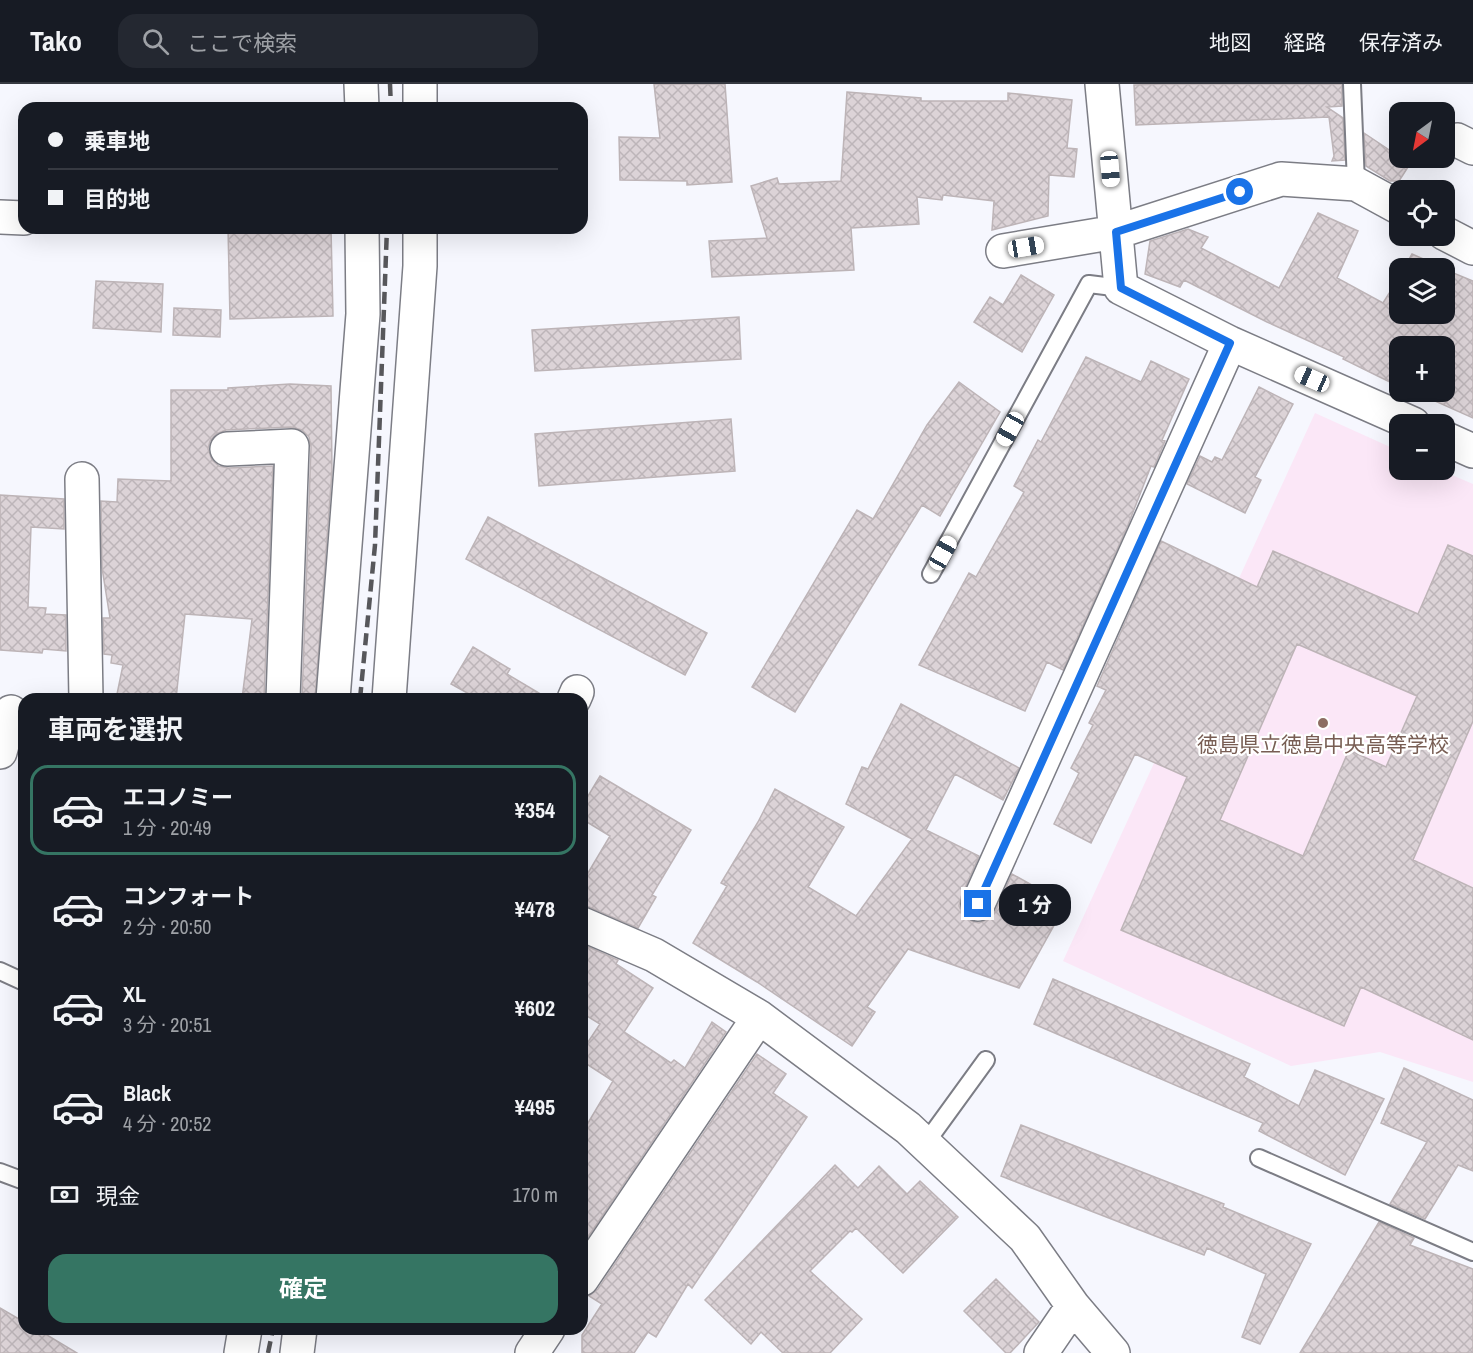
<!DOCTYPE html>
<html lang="ja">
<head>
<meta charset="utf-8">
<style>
  :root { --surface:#171b24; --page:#242831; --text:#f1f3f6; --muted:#9ea1a6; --line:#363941; --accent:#357563 }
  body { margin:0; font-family:"Archivo Narrow","Noto Sans JP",sans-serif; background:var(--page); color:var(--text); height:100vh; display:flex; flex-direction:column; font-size:22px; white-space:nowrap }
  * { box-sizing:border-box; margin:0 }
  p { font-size:20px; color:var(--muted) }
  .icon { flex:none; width:33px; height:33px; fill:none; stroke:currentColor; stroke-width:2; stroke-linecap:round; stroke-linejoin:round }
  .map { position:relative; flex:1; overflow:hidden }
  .drawer { position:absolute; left:18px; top:609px; width:570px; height:642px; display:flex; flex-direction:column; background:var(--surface); border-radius:18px; box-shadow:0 6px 24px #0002 }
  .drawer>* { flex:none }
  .top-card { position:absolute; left:18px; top:18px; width:570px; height:132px; border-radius:18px; box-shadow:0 6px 24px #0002; display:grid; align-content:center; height:132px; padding:0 30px; background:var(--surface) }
  .needle { width:39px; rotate:212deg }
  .fabs { position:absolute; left:1389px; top:18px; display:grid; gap:12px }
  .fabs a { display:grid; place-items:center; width:66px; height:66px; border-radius:12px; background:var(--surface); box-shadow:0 6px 24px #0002; font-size:30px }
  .end { position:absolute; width:27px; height:27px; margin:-14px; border:8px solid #1a73e8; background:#fff; box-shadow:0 0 0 3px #fff }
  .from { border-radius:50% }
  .bubble { position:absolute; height:42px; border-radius:18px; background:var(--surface); box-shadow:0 6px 24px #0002; font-size:20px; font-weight:700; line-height:42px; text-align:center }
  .car { position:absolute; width:18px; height:36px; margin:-18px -9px; border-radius:8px; box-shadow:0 0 4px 2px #0007; background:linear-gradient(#fff 24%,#345 0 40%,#fff 0 76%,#345 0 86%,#fff 0) }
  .top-card b { display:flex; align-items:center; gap:21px; height:57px; font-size:22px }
  .top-card b+b { border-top:2px solid var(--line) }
  .top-card i { width:15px; height:15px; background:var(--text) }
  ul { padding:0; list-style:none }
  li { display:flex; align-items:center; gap:18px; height:90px; margin:0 12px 9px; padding:0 18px; border:3px solid transparent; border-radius:18px }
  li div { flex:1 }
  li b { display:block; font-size:22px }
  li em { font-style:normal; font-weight:700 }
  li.active { border-color:var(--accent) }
  li>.icon { width:54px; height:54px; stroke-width:1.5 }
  h2 { padding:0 30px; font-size:27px; line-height:72px }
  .pay { display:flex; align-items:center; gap:15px; height:66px; padding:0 30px; font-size:22px }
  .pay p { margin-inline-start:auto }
  .cta { display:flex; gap:12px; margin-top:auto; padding:12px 30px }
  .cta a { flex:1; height:69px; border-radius:18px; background:var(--accent); color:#fff; font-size:24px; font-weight:700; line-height:69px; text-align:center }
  header { display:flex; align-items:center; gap:36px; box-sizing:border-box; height:84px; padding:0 30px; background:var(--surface); border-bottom:2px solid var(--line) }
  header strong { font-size:28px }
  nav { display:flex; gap:33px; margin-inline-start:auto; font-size:21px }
  .search { width:420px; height:54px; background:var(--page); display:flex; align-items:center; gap:15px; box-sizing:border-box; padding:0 21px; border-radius:18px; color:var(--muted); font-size:22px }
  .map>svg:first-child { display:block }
  .education { fill:#fbe7f7 }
  .building { fill:url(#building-cross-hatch); stroke:#bdb4b7; stroke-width:1.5; fill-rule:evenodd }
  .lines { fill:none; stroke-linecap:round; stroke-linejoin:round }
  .lane-casing { stroke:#7c7d85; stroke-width:20 }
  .street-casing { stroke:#7c7d85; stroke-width:36 }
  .secondary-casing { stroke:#7c7d85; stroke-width:36 }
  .lane { stroke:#fff; stroke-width:16 }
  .street { stroke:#fff; stroke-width:33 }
  .secondary { stroke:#fff; stroke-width:33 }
  .rail { stroke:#57575b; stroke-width:4.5; stroke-dasharray:12 6; stroke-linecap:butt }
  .route { stroke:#1a73e8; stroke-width:8 }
  .education-dot { fill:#8d6e63; stroke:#fff; stroke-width:2 }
  .labels { text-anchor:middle; stroke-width:4.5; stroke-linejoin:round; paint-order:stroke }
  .education-label { font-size:21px; fill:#785e54; stroke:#fff }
</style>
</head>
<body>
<header>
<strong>Tako</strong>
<div class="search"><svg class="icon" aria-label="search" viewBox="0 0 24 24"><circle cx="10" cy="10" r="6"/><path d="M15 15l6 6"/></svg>ここで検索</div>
<nav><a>地図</a><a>経路</a><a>保存済み</a></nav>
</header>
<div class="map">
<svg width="1473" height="1269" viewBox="0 0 1473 1269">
  <defs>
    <pattern id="building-cross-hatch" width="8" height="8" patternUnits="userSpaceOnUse" patternTransform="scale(1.5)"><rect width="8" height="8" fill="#dcd3d7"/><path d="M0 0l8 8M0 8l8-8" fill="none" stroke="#bdb5b9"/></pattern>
  </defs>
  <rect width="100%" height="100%" fill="#f6f7fe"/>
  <path class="education" d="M1315,329L1399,367L1400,386H1440L1473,400V998L1380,968L1291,982L1063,877Z"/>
  <path class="building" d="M654,0H725L732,98L687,101V97L620,96L619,53L660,54Z
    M1161,0H1342V22L1327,23L1343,34L1345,76L1332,77L1334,72L1329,33L1136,41L1134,1Z
    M847,8L921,14V17H1008V9L1072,16L1067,64L1077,65L1074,93L1049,91L1048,132L992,146L994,117L943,111L942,116L917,113L919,140L851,144L854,186L712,193L709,157L767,154L751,102L777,94L779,100L841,97Z
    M1364,49L1410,80L1399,97H1390L1366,82Z
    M1318,129L1358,147L1337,194L1383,219L1400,192V230H1444V185L1473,197V334L1415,308H1444V262H1400V303L1343,275L1344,273L1267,238L1184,196L1180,203L1145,190L1150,157L1188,145L1208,153L1201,164L1279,204Z
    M228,144H331L333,232L230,235Z
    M1412,170L1444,184H1404Z
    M1021,191L1054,211L1022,268L974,238L990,213L1003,221Z
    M96,197L163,200L161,248L93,244Z
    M174,224L221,226L220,253L173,251Z
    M739,233L741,275L535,287L532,246Z
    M1086,273L1141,298L1151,277L1189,295L1162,356L1165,357L1154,383L1151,382L1128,441L1063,586L1047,578L1025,627L919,581L969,489L976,493L1024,408L1014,402L1038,356L1041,358Z
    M959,298L1000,328L940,432L922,421L795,628L752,603L857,426L873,435L927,341Z
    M290,300L331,302L332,387L315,615H302L311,363L309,353L302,346L291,343L226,346L216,350L210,357L208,365L212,376L219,382L228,384L273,382L264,615H242L252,535L185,530L176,615H116L123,581L111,579L112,571L104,570L103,534H110L102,484L101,417L117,418L118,395L171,397V306H228V304Z
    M1259,303L1293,320L1255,393L1261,396L1245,429L1187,400L1200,372L1212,378L1215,373L1222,376Z
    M731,335L735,387L539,402L535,350Z
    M0,411L64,415V445L31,443L28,523L46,524L45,530L66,531V567L43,565L42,569L0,566Z
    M488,433L707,549L685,591L466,475Z
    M1161,457L1257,503L1273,467L1418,530L1448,461L1473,472V637L1413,776L1473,804V956L1361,903L1344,942L1121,846L1187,693L1135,670L1091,759L1054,740L1079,689L1071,684L1093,641L1089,639L1106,606L1097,602ZM1297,560L1417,612L1386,683L1349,666L1303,772L1220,736Z
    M473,563L510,585L507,590L549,615H478L451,600Z
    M901,620L1019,684L1003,716L955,690L926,746L979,772L961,813L959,822L963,831L971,837L979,839L989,835L995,828L1012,790L1066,820L1019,904L908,865L867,923L875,928L852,962L757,898L693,859L727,802L721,799L758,738L775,705L844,743L808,803L856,832L912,755L846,720L862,683L868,685Z
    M600,692L691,746L652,811L656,813L638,844L589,823L582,822V799L610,752L582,735V722Z
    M582,860L618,876L616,880L653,904L624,948L671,979L674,976L685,984L712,938L726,948L582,1162V1049L613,997L582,977V967L600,940L582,929Z
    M1053,895L1250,980L1244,993L1299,1022L1315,986L1384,1015L1345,1091L1259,1047L1263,1039L1034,940Z
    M757,970L786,990L773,1009L807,1033L692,1204L688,1200L656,1253L648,1248L634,1269H582V1251L602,1220L589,1212L598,1205Z
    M1404,984L1473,1016V1087L1458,1081L1425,1135L1390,1120L1427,1058L1381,1039Z
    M1021,1041L1224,1120L1223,1123L1311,1160L1260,1260L1242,1253L1266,1190L1207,1164L1204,1171L1001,1092Z
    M835,1081L858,1104L879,1082L907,1110L920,1097L958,1133L903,1189L856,1144L852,1148L850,1147L810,1187L862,1235L830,1269H783L761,1248L751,1260L705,1216Z
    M1379,1138L1414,1154L1410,1161L1473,1185V1269H1300Z
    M996,1195L1039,1238L1010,1269H1006L964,1227Z
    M0,1224L24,1238V1245H37L77,1269H0Z"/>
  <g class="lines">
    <g class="lane-casing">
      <path id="lane" d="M1352,0L1356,100
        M931,490L1089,200L1121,204
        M0,887L24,898
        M925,1060L986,976
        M1259,1074L1473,1168
        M0,1088L24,1097"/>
    </g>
    <g class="street-casing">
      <path id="street" d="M1102,0L1121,204L1230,259L1413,340
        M1457,56L1473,64
        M0,133L24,134
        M1444,149L1473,164
        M1003,167L1116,148L1281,95L1356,100L1400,124
        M1444,354L1473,367
        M227,365L292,362L283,615
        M82,395L86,615
        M574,615L577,608
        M0,668L11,628
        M978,820L1230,259
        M582,840L654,871L759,933L908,1044L1025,1154L1073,1222L1113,1269
        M582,1195L759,933
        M532,1269L548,1245
        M1041,1269L1073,1222"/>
    </g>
    <g class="secondary-casing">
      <path id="secondary" d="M361,0L362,24
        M420,0V24
        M333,615L363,230L362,144
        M389,615L420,182V144
        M241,1269L245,1245
        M297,1269L300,1245"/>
    </g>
    <use href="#lane" class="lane"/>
    <use href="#street" class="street"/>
    <use href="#secondary" class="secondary"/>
    <path class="rail" d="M390,0L391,24
      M360,615L375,461L387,144
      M268,1269L273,1245"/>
  </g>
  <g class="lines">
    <path class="route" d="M978,820L1230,259L1121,204L1116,148L1240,108"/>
  </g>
  <circle class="education-dot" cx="1323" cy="639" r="6"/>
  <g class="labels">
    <g class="education-label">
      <text x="1323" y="668">徳島県立徳島中央高等学校</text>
    </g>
  </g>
</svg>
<div class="fabs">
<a><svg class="needle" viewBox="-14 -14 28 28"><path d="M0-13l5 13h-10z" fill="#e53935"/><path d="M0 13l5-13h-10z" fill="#9ea1a6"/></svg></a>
<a><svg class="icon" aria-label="locate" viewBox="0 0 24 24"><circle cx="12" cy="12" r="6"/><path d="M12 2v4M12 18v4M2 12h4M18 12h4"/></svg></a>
<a><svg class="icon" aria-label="layers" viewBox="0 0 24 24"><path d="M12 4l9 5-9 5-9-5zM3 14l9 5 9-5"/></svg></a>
<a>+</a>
<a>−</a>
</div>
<i class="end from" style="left:1240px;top:108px"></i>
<i class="end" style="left:978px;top:820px"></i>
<div class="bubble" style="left:999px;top:800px;width:72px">1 分</div>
<i class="car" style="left:1110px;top:85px;rotate:175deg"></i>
<i class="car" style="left:1026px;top:163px;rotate:81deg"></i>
<i class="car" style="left:1312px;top:295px;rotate:294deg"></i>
<i class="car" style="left:1010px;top:345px;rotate:209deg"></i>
<i class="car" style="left:943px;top:469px;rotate:29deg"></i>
<div class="top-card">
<b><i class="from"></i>乗車地</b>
<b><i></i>目的地</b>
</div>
<section class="drawer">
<h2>車両を選択</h2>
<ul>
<li class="active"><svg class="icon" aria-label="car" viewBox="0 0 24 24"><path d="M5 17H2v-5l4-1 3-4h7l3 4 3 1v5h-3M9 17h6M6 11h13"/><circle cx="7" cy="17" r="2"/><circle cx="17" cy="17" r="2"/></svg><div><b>エコノミー</b><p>1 分 · 20:49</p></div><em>¥354</em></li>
<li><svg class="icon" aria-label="car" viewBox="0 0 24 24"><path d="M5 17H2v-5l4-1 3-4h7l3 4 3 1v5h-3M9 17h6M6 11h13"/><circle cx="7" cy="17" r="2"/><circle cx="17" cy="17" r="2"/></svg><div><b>コンフォート</b><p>2 分 · 20:50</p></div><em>¥478</em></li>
<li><svg class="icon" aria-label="car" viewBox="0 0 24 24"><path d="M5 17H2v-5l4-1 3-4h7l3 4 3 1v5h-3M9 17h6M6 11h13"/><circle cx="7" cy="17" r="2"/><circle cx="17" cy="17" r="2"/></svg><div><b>XL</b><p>3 分 · 20:51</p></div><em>¥602</em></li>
<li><svg class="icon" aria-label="car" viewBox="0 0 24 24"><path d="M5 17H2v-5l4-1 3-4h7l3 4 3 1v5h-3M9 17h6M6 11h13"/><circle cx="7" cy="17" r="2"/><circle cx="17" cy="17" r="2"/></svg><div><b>Black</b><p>4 分 · 20:52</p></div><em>¥495</em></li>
</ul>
<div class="pay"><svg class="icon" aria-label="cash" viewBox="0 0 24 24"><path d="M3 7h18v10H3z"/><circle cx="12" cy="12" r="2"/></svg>現金<p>170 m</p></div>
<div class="cta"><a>確定</a></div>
</section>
</div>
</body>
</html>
